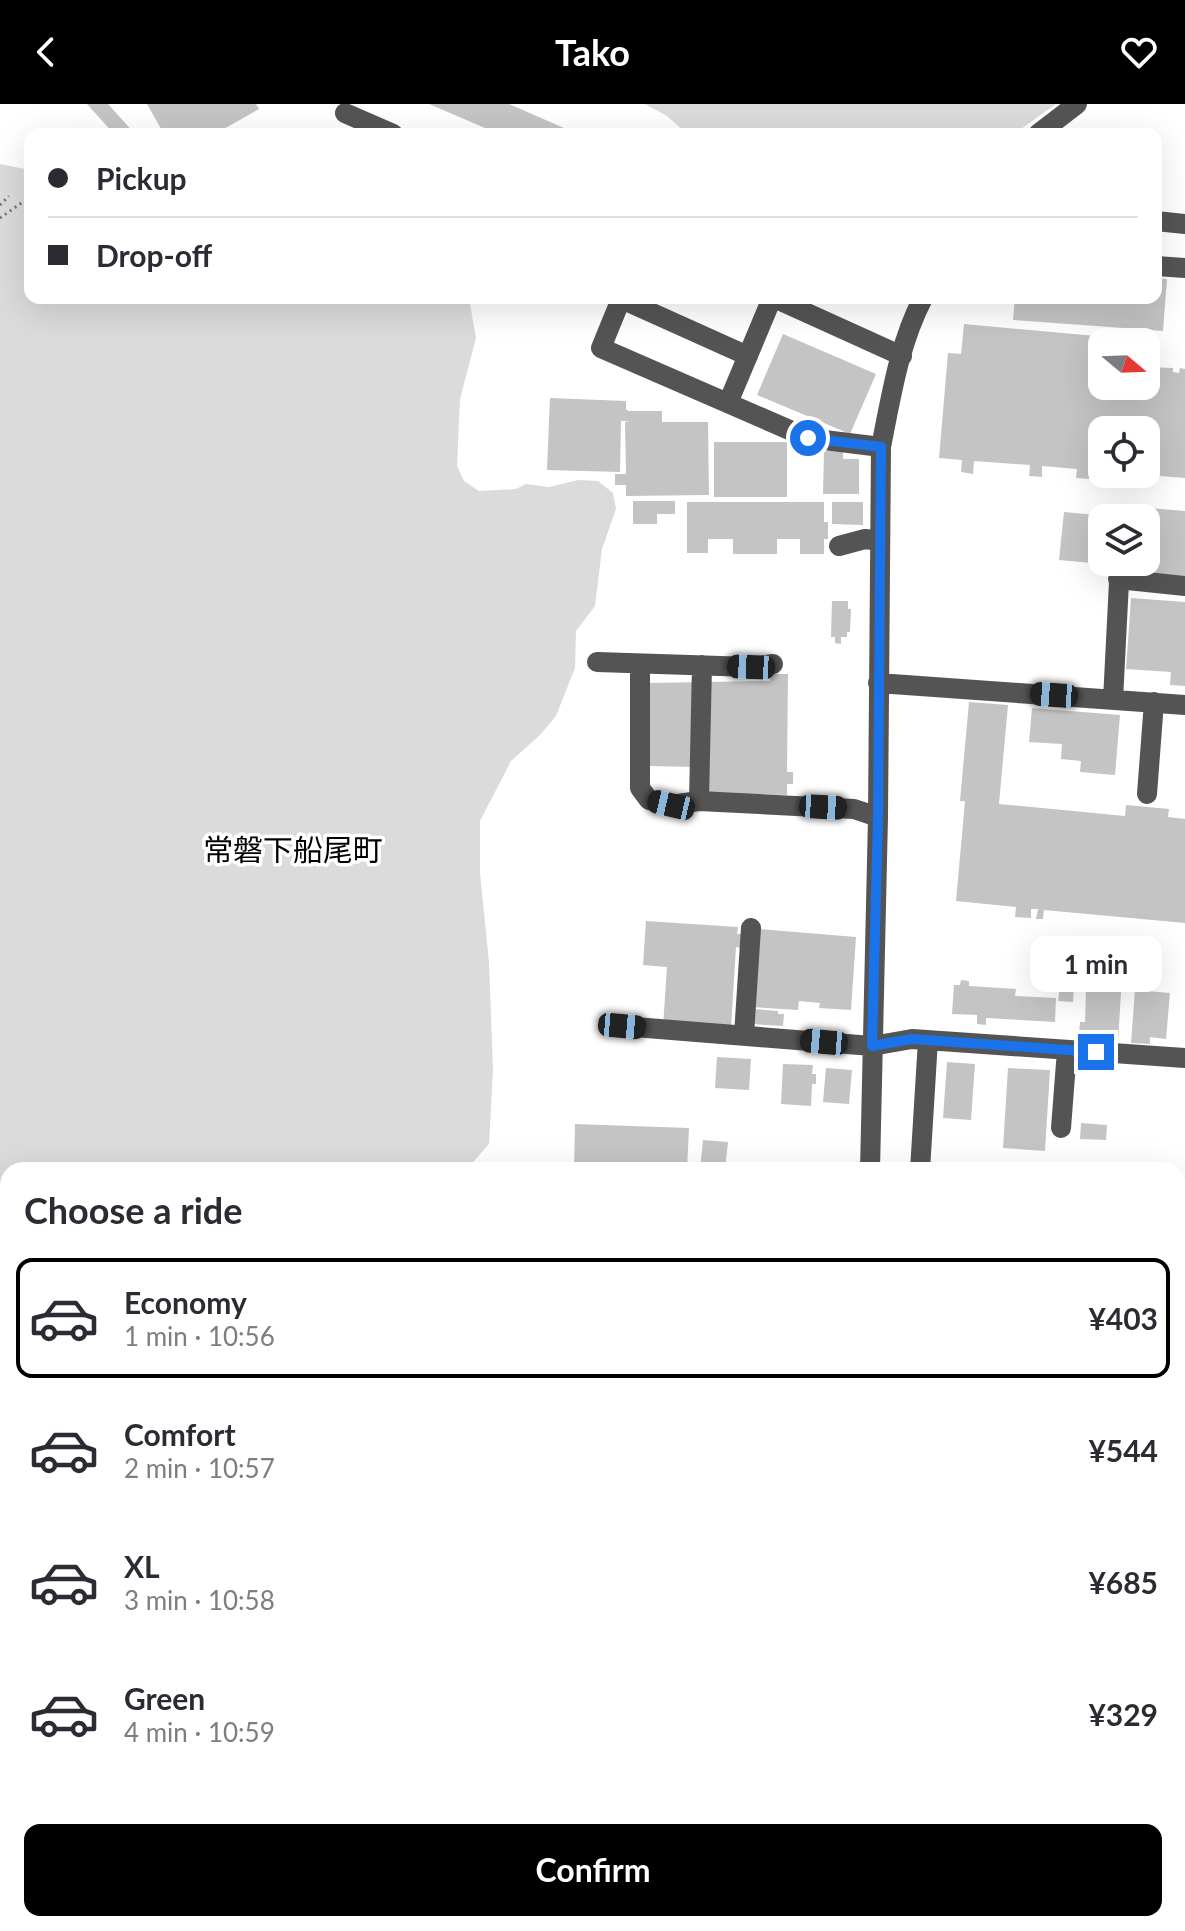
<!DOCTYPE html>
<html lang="en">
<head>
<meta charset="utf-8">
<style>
  :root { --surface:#fff; --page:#f7f7f7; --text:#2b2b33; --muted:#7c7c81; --line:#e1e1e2; --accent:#000 }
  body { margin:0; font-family:Lato,"Noto Sans JP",sans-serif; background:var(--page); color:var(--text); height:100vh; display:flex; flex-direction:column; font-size:30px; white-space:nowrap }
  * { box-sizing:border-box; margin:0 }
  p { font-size:26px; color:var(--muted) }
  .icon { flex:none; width:44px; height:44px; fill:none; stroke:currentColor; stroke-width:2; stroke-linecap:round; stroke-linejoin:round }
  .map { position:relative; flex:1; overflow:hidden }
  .side { position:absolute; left:0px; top:1058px; width:1186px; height:770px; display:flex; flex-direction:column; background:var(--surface); border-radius:24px 24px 0 0; box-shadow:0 8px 32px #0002 }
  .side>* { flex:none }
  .hud { position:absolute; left:24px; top:24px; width:1138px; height:176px; border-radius:16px; box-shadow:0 8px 32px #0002; display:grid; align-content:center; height:176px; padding:0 24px; background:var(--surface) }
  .needle { width:52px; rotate:109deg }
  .fabs { position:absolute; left:1088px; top:224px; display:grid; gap:16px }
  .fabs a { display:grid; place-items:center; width:72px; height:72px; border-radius:16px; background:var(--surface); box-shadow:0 8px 32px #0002; font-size:40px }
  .end { position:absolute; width:36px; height:36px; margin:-18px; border:10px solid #1a73e8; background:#fff; box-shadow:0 0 0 4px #fff }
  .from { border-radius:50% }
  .bubble { position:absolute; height:56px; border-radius:16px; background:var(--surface); box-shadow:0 8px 32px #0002; font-size:26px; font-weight:700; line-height:56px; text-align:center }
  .car { position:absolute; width:24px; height:48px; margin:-24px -12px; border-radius:10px; box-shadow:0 0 6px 2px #0007; background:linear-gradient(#222 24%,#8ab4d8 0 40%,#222 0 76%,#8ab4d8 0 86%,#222 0) }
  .hud b { display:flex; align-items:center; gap:28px; height:76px; font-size:30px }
  .hud b+b { border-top:2px solid var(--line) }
  .hud i { width:20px; height:20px; background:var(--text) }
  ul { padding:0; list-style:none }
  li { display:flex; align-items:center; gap:24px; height:120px; margin:0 16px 12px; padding:0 8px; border:4px solid transparent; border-radius:16px }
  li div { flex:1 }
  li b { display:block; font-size:30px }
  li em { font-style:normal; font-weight:700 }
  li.active { border-color:var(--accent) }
  li>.icon { width:72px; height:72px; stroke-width:1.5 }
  h2 { padding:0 24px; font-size:36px; line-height:96px }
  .action { display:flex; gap:16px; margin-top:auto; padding:16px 24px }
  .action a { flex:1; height:92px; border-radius:16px; background:var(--accent); color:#fff; font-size:32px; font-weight:700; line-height:92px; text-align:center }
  header { display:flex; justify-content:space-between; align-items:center; height:104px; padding:0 24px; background:var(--accent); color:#fff; font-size:36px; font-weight:700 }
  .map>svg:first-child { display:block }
  .green { fill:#dbdbdb }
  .water { fill:#a2a2a2 }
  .building { fill:#c4c4c4 }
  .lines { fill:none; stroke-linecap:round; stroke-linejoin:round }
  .path { stroke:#767676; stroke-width:3; stroke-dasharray:2 4; stroke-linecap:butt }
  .minor { stroke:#545454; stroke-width:20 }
  .route { stroke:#1a73e8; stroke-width:10 }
  .labels { text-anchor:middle; stroke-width:7; stroke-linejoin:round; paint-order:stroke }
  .quarter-label { font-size:30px; fill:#000; stroke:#fff }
</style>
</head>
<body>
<header><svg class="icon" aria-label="back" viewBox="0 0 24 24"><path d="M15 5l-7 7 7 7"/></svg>Tako<svg class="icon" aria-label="heart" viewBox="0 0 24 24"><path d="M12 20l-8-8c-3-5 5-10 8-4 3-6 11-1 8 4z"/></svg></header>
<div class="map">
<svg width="1185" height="1827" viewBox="0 0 1185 1827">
  <rect width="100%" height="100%" fill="#fff"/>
  <path class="green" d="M645,0H1056L1014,30H687L667,12Z
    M0,60L30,66V194H469L476,234L460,295L457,362L464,377L479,387L516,385L526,380L549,383L578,376L598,377L613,389L616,405L602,445L595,502L576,527L575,564L556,612L540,631L511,657L480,717V769L489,858L493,967L489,1040L466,1066H8V1140L0,1143Z
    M8,1285V1820H191L174,1827H13L0,1820V1287Z
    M228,1820H482L493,1827H253L245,1821Z"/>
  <path class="water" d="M0,1188L8,1189V1276L0,1275Z"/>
  <path class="building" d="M87,0H108L135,30H114Z
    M147,0H256L259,5L215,30H164Z
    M429,0H509L564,24L562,30H499Z
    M1156,174L1167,175L1163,227L1149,226L1148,232L1137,231L1138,225L1013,216L1015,194H1156Z
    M964,220L1107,233V238H1102V282H1146V268H1149V263L1173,264V268L1179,269L1180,264L1185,265V374L1146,371V326H1102V367L1089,366V375L1076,374L1077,365L1042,362V373L1029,372L1030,361L974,357L973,370L961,368L962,356L939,354L948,249L961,250Z
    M783,230L876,270L850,330L757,291Z
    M550,294L626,297V305L628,307H662V318H708L709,391L626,392V381H615V370H626L625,318L629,317H621L620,368L547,366Z
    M714,338H787V393H714Z
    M824,347H843V355H859V390H823Z
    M633,397H675V410H657V420H633Z
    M687,398H824V418H828V435H824V450H800V435H777V450H733V435H708V449H687Z
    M832,398H863V421L832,420Z
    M1137,403L1185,407V488L1131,471L1132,458H1146V414H1136Z
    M1064,408L1096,411L1092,459L1059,456Z
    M1131,494L1185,498V582L1170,581L1171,568L1126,565Z
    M832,497H848V505H851L850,528H847V533H841V540L835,539V533H831Z
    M770,570H788L787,668H793V680H787V691L705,689L699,663L647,662L648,579L770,577Z
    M969,598L1008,601L999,700L1125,712L1126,701L1169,705L1168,713L1185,715V819L1044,806L1043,815H1036L1038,805H1031V814L1015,813L1016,803L956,797L965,697H960Z
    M1032,604L1120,611L1115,671L1080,668L1081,657L1061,655L1062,640L1029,638Z
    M646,817L738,823L737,830H742L741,844L736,843L731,923H663L667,863L643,861Z
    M758,825L856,833L851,906L819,904L820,899L799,897L798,906L752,903Z
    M961,876L969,877V882L1016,885L1015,892L1056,894L1055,918L986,914V921L977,920V911L952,910L954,881H960Z
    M1060,881L1074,883L1073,898L1058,897Z
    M1086,886L1121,888L1118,939L1083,937L1084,931L1079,930L1080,918H1085Z
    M1135,886L1170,889L1166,935L1150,933V940L1131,939Z
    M754,905L778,907V910H784L783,922L752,920Z
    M717,953L751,955L749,986L715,984Z
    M947,958L975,960L971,1016L943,1014Z
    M783,960L813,961L812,970H816V980H812L811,1002L781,1000Z
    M826,964L852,966L849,1000L823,998Z
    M1008,964L1050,966L1045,1047L1003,1044Z
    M1081,1019L1107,1021L1106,1036L1080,1035Z
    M575,1020L689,1024L687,1066H574Z
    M703,1036L728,1038L725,1066H700Z
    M737,1820H900L893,1827H744Z
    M977,1820H1026L1033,1827H970Z"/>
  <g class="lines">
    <path class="path" d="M0,101L9,92
      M0,114L30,93"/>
    <path class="minor" d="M345,9L393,30
      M1038,30L1077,0
      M1156,117L1185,120
      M1156,162L1185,164
      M619,194L748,252
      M774,194L902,252
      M621,195L601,244L808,334L881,343
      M728,299L772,194
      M839,442L865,435L880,437
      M1118,475L1185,482
      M597,558L751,563L773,560
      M640,560V684L649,696L671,701L699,697
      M702,561L699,697L854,705L878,713
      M878,579L1185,601
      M1113,596L1120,458
      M1147,690L1154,598
      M622,922L872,942L912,935L1185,954
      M744,931L751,824
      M1061,1024L1067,946
      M870,1066L878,713L881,343C891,293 899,240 923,194
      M920,1066L928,936
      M663,1820L669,1827
      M713,1820L722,1827
      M575,1821L576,1820
      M928,1827L935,1820"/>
  </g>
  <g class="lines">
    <path class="route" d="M808,334L881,343L878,713L872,942L912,935L1096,948"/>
  </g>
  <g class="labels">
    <g class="quarter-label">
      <text x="293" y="757">常磐下船尾町</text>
    </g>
  </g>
</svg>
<div class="fabs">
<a><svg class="needle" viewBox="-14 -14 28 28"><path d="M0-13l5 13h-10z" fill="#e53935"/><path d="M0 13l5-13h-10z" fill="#7c7c81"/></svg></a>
<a><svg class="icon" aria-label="locate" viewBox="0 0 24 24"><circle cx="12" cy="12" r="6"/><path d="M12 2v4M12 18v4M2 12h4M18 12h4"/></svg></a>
<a><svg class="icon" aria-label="layers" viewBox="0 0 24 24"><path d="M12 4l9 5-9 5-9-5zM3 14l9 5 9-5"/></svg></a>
</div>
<i class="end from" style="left:808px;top:334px"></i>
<i class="end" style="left:1096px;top:948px"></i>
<div class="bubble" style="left:1030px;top:832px;width:132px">1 min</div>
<i class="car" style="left:751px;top:563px;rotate:272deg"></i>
<i class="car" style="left:1054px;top:591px;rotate:274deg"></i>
<i class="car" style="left:671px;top:701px;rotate:283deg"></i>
<i class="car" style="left:823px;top:703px;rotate:93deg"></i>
<i class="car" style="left:622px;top:922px;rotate:95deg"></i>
<i class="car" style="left:824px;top:938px;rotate:275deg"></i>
<div class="hud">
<b><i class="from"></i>Pickup</b>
<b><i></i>Drop-off</b>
</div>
<section class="side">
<h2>Choose a ride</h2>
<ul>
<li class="active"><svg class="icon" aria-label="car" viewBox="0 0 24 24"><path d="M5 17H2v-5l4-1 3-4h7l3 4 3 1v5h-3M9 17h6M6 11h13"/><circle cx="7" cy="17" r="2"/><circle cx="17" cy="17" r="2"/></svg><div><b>Economy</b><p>1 min · 10:56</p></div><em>¥403</em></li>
<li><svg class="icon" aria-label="car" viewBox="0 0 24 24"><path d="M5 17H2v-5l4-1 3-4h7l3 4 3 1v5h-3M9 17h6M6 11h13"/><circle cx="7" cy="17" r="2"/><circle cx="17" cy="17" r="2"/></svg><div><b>Comfort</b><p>2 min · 10:57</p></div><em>¥544</em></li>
<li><svg class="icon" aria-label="car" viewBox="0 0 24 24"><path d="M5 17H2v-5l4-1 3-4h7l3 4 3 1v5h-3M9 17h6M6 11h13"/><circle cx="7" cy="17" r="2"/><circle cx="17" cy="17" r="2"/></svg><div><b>XL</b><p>3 min · 10:58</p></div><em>¥685</em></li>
<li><svg class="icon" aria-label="car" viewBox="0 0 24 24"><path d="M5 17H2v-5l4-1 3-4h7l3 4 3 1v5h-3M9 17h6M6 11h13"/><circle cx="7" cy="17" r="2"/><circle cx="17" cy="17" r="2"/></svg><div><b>Green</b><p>4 min · 10:59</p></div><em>¥329</em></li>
</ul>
<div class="action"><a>Confirm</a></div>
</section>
</div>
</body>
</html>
